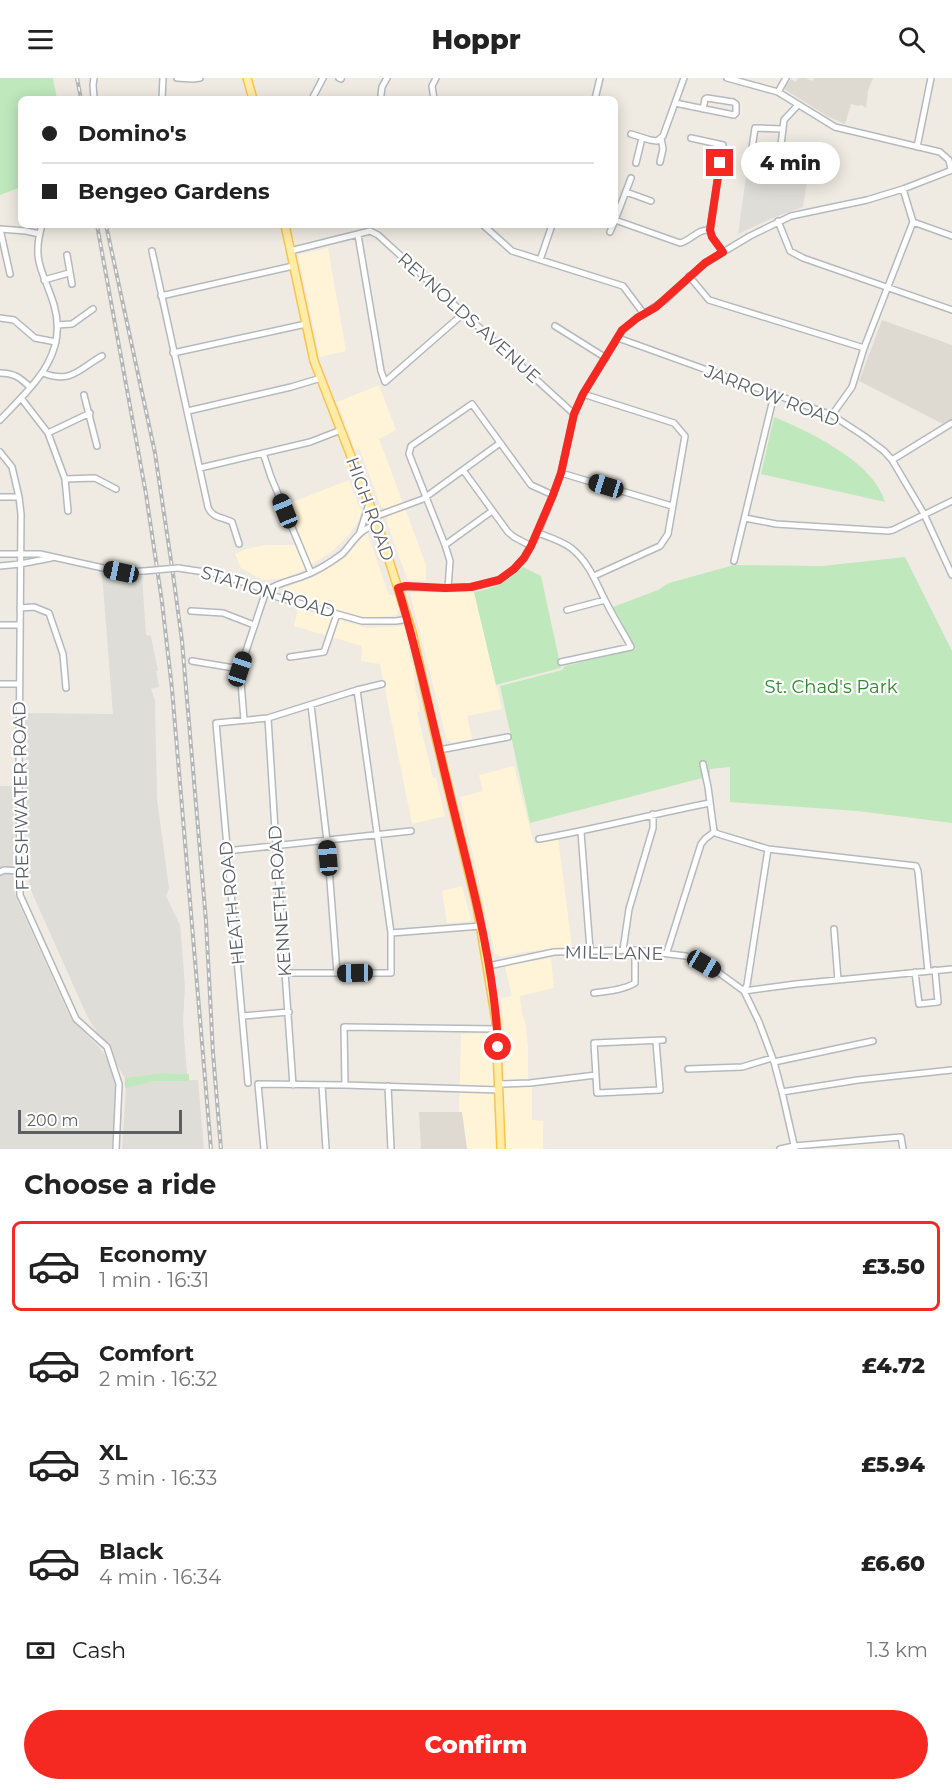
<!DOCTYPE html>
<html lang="en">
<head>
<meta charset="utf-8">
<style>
  :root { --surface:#fff; --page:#f2f2f2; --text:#222; --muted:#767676; --line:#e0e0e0; --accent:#f52822 }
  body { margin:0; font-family:Montserrat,sans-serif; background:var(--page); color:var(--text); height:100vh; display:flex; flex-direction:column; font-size:22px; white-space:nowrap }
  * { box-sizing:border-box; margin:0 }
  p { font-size:20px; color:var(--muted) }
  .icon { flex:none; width:33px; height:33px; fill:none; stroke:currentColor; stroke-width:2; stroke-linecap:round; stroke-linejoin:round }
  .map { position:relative; height:1071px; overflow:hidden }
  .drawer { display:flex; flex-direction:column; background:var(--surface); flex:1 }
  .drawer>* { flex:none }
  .banner { position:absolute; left:18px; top:18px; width:600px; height:132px; border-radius:9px; box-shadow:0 3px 15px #0003; display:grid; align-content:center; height:132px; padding:0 24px; background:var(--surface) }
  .scale { position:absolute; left:18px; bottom:15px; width:164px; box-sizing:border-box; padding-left:6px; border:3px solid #5b5f64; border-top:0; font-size:16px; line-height:21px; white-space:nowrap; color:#5b5f64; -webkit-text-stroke:4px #fff; paint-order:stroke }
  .end { position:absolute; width:27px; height:27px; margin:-14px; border:8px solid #f52822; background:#fff; box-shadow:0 0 0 3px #fff }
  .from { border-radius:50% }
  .bubble { position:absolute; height:42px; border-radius:21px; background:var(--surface); box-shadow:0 3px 15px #0003; font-size:20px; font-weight:800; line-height:42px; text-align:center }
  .car { position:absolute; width:18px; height:36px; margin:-18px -9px; border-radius:8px; box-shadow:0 0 4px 2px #0007; background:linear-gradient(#222 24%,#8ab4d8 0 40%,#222 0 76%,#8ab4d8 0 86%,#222 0) }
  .banner b { display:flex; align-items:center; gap:21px; height:57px; font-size:22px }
  .banner b+b { border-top:2px solid var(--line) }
  .banner i { width:15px; height:15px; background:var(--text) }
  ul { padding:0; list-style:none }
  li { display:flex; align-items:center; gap:18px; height:90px; margin:0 12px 9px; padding:0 12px; border:3px solid transparent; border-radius:9px }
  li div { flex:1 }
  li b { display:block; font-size:22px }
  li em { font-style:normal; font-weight:800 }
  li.on { border-color:var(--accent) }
  li>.icon { width:54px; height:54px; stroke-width:1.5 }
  h2 { padding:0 24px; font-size:27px; line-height:72px }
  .pay { display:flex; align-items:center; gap:15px; height:66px; padding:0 24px; font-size:22px }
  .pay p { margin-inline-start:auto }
  .action { display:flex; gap:12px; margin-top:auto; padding:12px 24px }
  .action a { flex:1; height:69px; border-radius:36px; background:var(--accent); color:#fff; font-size:24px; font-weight:800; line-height:69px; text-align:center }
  header { display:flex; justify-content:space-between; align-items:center; height:78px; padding:0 24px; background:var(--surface); font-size:27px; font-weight:800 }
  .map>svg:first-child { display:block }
  .commercial { fill:#fff4d7 }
  .industrial { fill:#dfddd7 }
  .education { fill:#dfdad1 }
  .green { fill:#bfe8bd }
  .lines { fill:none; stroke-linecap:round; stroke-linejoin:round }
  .minor-casing { stroke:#b5b9be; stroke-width:8 }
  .major-casing { stroke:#fbc24f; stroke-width:10 }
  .minor { stroke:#fff; stroke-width:5 }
  .major { stroke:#ffeca7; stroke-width:7 }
  .rail-casing { stroke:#b4b5b5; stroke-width:4 }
  .rail { stroke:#fff; stroke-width:1.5; stroke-dasharray:4.5; stroke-linecap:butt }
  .minor-bridge-casing { stroke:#b5b9be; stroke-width:8; stroke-linecap:butt }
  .minor-bridge { stroke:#fff; stroke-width:5 }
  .route { stroke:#f52822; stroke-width:8 }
  .labels { text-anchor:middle; stroke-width:4.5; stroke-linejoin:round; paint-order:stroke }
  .street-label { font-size:18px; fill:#5b5f64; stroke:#fff }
  .park-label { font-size:18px; fill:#2f872f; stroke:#fff }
</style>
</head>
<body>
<header><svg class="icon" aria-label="menu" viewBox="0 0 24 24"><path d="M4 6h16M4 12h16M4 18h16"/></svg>Hoppr<svg class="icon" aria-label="search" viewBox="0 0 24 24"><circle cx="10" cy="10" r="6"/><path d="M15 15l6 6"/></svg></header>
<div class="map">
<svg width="952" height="1071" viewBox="0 0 952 1071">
  <rect width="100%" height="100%" fill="#efebe2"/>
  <path class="commercial" d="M328,170L346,273L320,279L298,177Z
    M379,307L396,352L379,361L426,487V503L408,502L407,501L386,442L388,439L385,430L381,429L359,370L355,372L337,324Z
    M349,402L361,433L359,443L347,459L331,474L303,492L287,500L263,502L241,490L235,476L246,471L265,467H302L287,426Z
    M367,454L389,517H394L399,531L396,537L371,540L360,538L297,521L283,515L284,510L314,499L345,480Z
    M418,513L441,515L474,514L502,631L467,638L472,661L451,665L450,663H447L410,515Z
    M298,531L368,550L403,548L405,550L411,585L413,586L415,609L420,633L417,634L433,700H436L445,738L412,746L380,586L361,583L362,568L294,548Z
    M514,688L534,766L558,760L572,869L523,874L502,879L495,876L460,719L483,713L479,697Z
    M462,808L471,841L470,843L447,845L442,813Z
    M551,880L554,910L520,918L522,937L525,943L528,970V1000L532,1010V1042L543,1043V1071H467L462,1035L459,1034L461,956L504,955L501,920L512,918L505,888Z"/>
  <path class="industrial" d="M748,85L808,96L803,129L775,139L738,156Z
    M102,495L132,499L142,498L146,557L151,558L158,593H156L159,609L151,611L155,622L157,721L169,810L166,818L180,847L182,869L185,909L183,944L187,996L162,995L125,1000L87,938L29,808L25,635L113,636Z
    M0,708H13L14,812L18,824L71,941L98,968L110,984L116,1012L112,1071H0Z
    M198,1002L204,1071H122L126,1009L155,1003Z"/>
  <path class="education" d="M798,0H806L812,3L814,0H873L868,13L866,30L862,27L858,28L851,26L845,46L827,38L784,11L791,1L796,4Z
    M882,242L952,267V343L945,347L859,303Z
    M419,1034H462L467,1071H421Z"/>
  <path class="green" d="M0,0H53L57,21H21V109L0,117Z
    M774,339C810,354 874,384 885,424L761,396Z
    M905,479L952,573V745L858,733L730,724V689L710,691V698L530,745L500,608L562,592L565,588L636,571L613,529L658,512L669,505L734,487L822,488Z
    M523,489L541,498L561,590L496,607L474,514C496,509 507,505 523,489Z
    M162,995L189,996V1003H155L125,1010V1000Z"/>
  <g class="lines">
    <g class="minor-casing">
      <path id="minor" d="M94,0L93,7L94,21
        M177,0L193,1L200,0
        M339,0L341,1
        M727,0L778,14L835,49L940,74L949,82L951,92
        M778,14L786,0
        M381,17L382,9L387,0
        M162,21L163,0
        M312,21L323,0
        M434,21L432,8L436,0
        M595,21L600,0
        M675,25L734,37L736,35V26L733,24L707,20L705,21L703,31
        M631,56L650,62L657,63L663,58L684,0
        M691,60L723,67L710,152
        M917,69L931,0
        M660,84L663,71L661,60
        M750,84L755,50L782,51
        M636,85L642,60
        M797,86L798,70L781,67L784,42L798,27
        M903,111L913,144L952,158
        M626,114L651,123
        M615,142L680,165C692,162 697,151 710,152L712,159L723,174
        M615,142L631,100
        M778,143L790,173L803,180L952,232
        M483,147L512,173L623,208L644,236
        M0,151L10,196
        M0,151L26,153L40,156
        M610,154L613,147
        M358,157L381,293L385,304L464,235
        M152,173L208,429C212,440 223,439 232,444L239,466
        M290,173L370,153L378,157L574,336
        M67,177L72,206
        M540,182L552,147
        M689,198L709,222L864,270
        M44,202L69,195
        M161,218L293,188
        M0,240L14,242L35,260L56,264
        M57,247L72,246L93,231
        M555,248L606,280
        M618,260L832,337L864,358L884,373L892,382L924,436L952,497
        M173,275L306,246
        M0,295C15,295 20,300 30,309
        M43,295C71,306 79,291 102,278
        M583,316L674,345L685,358L668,456L660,468L594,498
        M84,317L97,368
        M21,320L48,355L65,401L68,433
        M188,333L291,309L321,300
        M832,337L852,309L864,270L913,144
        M0,342C31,309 69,278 54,227C44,194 31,184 42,147
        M48,355L90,335
        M0,374L12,389L19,419L21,436L19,697L20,817L76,941L107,969L119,1006L116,1071
        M263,375L271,399L311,495
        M892,382L952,345
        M200,390L310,364L341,352
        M463,392L508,454L514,459L531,468
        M561,395L672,428
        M65,401L95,400L116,411
        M0,419H19
        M374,439L423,421L500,365
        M745,440L776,446L888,453L893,452L952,423
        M360,454L369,426
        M538,455C549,459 562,463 571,470C589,484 596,505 606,524C614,540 623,554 631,569L561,584
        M445,467L492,433
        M0,476H40L121,494L144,493
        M734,483L774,317
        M0,488L20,486L51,480
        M178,490L218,496L260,510L271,517L284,521L362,543H396L408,541
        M398,510L406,509L445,510L471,509L499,502L514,491L524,480L538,455L553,417L561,395L574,336L583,316L622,253L637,240L665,222L705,185L750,158L791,138L867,122L903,111L952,92
        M448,510L450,483L445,467L409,376L411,368L472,326L531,407L553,417
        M266,513C276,506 289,503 301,499C315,494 330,485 342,476C353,465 360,448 378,448
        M20,530L34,529L49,535L63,576L66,610
        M567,532L605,522
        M191,533L223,535L254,547
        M0,547H20
        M290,579L324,574L337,536
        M192,583L240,591
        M0,606H19
        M311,627L327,763L337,895
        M268,640L276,768L293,1007
        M244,642L240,591L266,513
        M439,672L508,659
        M703,686L708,709L714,754L718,756L768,771L916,788L918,793L928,893
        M581,754L590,872
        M539,761C596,751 653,736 710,725
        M226,773L411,753
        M0,794L4,792L20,793
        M834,851L838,902
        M391,855L481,848
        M623,872L629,831L653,750V736
        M667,874L701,766L705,761L714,754
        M488,888L554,874L635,872L686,878L718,894L744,913L759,944L774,984L782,1014L795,1071
        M915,894L919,926L938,924L935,892
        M285,895H391V855L357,612
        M744,913L796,906L952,891
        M744,913L747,907L768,771
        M594,915C607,913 624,912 635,905V872
        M243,938L289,934
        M656,964L660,1012L597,1015L594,965L663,962
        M774,984L873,963
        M688,991L742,989L772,980
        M248,1005L216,645L268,640L357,612L382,606
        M499,1006L530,1005L596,997
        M322,1007L326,1071
        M345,1007L344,949L497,951
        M388,1008L391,1071
        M782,1014L858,1002L952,992
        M264,1071L258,1006L345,1007L499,1012
        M780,1071L794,1068L901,1059L903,1071"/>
    </g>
    <g class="major-casing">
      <path id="major" d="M247,0L253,21
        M285,147L314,283L378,448L412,554L430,635L477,828L496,943L501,1071"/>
    </g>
    <use href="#minor" class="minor"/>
    <use href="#major" class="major"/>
    <g class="rail-casing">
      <path id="rail" d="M77,0L81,21
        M97,147L146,416L162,524L172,611L211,1071
        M106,147L155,375L173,496L182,563L206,843L213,975L221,1071"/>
    </g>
    <use href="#rail" class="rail"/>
    <g class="minor-bridge-casing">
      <path id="minor-bridge" d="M144,493L178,490"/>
    </g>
    <use href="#minor-bridge" class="minor-bridge"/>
  </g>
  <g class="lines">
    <path class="route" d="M498,969C494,876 466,786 445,696C430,634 417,572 398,510L406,508L445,510L471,509L499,502L514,491L524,480L531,468L553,417L561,395L574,336L583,316L622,252L637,240L656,229L705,185L723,174L712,159L710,152L720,85"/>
  </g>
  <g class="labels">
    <g class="street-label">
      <text transform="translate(469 240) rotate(42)" y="6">REYNOLDS AVENUE</text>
      <text transform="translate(772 318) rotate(21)" y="6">JARROW ROAD</text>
      <text transform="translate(370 431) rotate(70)" y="6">HIGH ROAD</text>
      <text transform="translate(268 514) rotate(17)" y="6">STATION ROAD</text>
      <text transform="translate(21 718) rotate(-91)" y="6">FRESHWATER ROAD</text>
      <text transform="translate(280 823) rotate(-94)" y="6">KENNETH ROAD</text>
      <text transform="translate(232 825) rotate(-96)" y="6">HEATH ROAD</text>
      <text transform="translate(614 875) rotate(1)" y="6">MILL LANE</text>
    </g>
    <g class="park-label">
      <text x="831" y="615">St. Chad's Park</text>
    </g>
  </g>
</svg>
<div class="scale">200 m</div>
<i class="end from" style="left:498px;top:969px"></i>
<i class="end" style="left:720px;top:85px"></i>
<div class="bubble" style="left:741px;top:64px;width:99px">4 min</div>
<i class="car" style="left:606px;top:408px;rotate:287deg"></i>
<i class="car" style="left:285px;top:433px;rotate:338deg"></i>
<i class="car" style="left:121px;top:494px;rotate:282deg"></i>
<i class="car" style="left:240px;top:591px;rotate:18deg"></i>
<i class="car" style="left:328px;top:780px;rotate:355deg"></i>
<i class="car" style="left:704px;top:886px;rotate:120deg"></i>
<i class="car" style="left:355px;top:895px;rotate:269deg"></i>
<div class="banner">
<b><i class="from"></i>Domino's</b>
<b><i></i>Bengeo Gardens</b>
</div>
</div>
<section class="drawer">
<h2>Choose a ride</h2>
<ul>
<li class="on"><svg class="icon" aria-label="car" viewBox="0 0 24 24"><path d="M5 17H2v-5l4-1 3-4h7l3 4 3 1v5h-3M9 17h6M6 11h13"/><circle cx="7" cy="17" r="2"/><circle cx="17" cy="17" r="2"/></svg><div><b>Economy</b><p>1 min · 16:31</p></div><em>£3.50</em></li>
<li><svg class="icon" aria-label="car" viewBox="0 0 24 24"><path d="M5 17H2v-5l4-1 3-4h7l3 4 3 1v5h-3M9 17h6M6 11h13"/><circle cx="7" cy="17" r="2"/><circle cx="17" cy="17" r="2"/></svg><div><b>Comfort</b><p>2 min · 16:32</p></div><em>£4.72</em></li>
<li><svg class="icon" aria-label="car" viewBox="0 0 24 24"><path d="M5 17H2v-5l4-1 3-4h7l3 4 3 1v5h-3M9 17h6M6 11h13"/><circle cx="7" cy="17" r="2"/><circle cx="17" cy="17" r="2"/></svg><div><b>XL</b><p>3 min · 16:33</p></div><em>£5.94</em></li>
<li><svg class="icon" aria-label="car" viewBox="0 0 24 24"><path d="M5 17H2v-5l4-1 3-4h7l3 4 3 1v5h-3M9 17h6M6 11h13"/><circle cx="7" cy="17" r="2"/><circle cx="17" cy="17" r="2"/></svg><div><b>Black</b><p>4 min · 16:34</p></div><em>£6.60</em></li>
</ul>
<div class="pay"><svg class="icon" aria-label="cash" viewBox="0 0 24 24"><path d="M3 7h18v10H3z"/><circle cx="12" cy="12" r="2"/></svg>Cash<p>1.3 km</p></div>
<div class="action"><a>Confirm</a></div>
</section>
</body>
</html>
